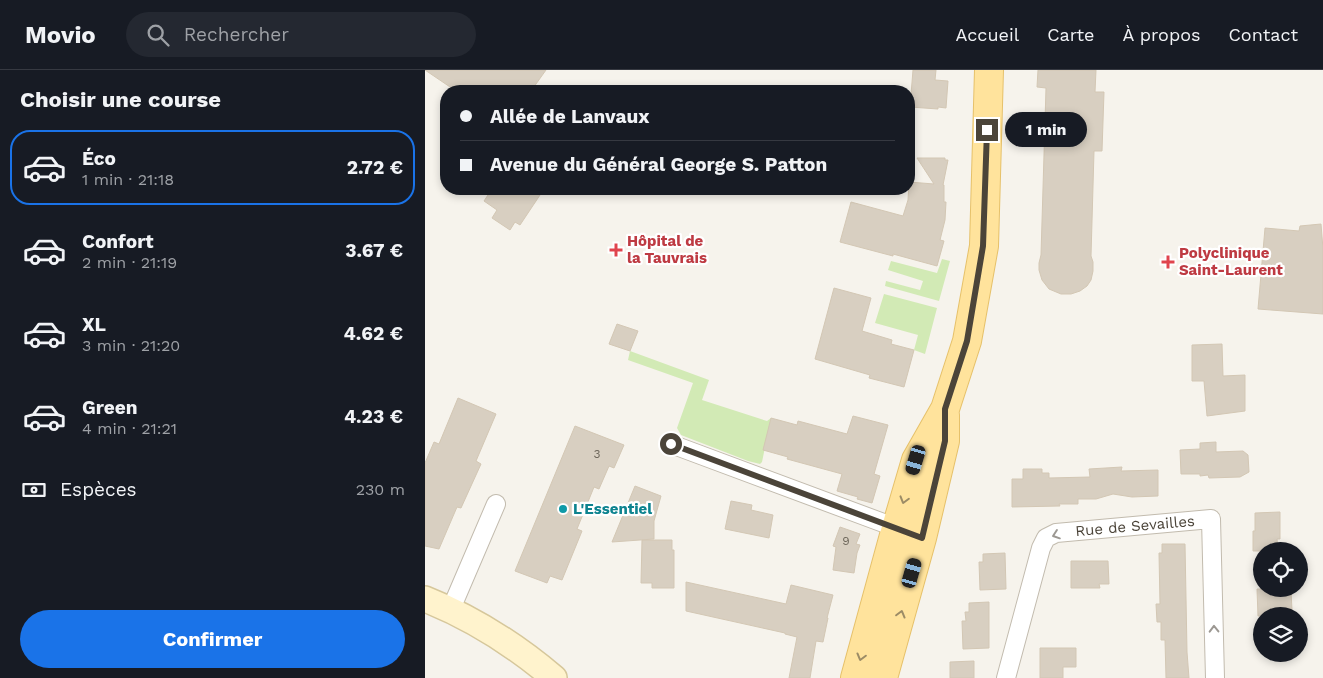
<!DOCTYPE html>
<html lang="fr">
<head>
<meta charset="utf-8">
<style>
  :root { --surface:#171b24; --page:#242831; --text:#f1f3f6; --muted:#9ea1a6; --line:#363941; --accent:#1a73e8 }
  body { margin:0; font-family:"Work Sans",sans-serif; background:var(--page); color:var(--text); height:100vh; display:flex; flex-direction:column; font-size:19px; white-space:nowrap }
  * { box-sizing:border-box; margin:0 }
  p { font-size:16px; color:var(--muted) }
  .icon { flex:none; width:28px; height:28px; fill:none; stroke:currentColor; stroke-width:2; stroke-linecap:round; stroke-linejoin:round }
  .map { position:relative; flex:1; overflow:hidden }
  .drawer { display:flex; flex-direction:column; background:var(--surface); width:425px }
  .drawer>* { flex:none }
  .banner { position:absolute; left:15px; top:15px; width:475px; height:110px; border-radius:20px; box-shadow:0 2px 8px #0003; display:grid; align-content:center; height:110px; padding:0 20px; background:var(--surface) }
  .fabs { position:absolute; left:828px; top:472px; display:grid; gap:10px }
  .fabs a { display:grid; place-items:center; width:55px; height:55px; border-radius:50%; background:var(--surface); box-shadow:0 2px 8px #0003; font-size:25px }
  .end { position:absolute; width:22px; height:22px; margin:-11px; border:6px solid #4b4439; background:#fff; box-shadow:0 0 0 2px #fff }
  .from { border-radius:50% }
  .bubble { position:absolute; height:35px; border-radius:18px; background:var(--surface); box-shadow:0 2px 8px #0003; font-size:16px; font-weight:700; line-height:35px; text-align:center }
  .car { position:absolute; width:15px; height:30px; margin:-15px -8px; border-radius:6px; box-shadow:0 0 4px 1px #0007; background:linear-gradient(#222 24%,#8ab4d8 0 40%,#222 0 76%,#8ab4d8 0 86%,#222 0) }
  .banner b { display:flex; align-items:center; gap:18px; height:48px; font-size:19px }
  .banner b+b { border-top:1px solid var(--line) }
  .banner i { width:12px; height:12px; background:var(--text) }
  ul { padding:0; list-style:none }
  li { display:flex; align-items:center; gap:15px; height:75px; margin:0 10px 8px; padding:0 10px; border:2px solid transparent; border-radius:20px }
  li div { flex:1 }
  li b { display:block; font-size:19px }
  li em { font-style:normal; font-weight:700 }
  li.on { border-color:var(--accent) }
  li>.icon { width:45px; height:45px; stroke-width:1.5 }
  h2 { padding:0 20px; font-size:22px; line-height:60px }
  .pay { display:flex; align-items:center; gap:12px; height:55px; padding:0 20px; font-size:19px }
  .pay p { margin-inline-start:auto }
  .primary-button { display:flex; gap:10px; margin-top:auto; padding:10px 20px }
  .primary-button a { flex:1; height:58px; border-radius:30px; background:var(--accent); color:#fff; font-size:20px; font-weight:700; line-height:58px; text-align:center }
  header { display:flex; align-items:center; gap:30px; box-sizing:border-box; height:70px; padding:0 25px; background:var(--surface); border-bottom:1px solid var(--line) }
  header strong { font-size:24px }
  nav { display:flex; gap:28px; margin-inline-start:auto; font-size:18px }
  .search { width:350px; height:45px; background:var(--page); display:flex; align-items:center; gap:12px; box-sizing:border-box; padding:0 18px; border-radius:28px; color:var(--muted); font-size:19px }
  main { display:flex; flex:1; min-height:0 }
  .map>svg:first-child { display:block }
  .green { fill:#d2eab5 }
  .building { fill:#d8cfc1; stroke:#d3c7b4 }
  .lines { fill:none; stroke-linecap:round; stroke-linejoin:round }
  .street-casing { stroke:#c2bbae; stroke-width:20 }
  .secondary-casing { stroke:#d6c79b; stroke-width:28 }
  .primary-casing { stroke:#e6c16a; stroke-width:30 }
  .street { stroke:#fff; stroke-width:18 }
  .secondary { stroke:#fff3cd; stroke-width:25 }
  .primary { stroke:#ffe39c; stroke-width:28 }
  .oneway { stroke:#9c8c66 }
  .oneway2 { stroke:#9c9892 }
  .route { stroke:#4b4439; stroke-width:6 }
  .health-dot { fill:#e0444e; stroke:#fff; stroke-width:2 }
  .culture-dot { fill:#0f9aa8; stroke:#fff; stroke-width:2 }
  .labels { text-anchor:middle; stroke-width:4.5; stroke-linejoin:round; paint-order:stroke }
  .number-label { font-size:12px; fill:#6e675b }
  .health-label { font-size:15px; font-weight:bold; fill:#be3a42; stroke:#fff; text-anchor:start }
  .culture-label { font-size:15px; font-weight:bold; fill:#0d838f; stroke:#fff; text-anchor:start }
  .street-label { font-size:15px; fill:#4b4439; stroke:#fff }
</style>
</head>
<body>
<header>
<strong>Movio</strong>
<div class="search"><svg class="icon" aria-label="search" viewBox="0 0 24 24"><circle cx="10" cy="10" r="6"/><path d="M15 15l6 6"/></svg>Rechercher</div>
<nav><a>Accueil</a><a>Carte</a><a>À propos</a><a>Contact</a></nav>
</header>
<main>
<section class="drawer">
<h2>Choisir une course</h2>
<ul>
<li class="on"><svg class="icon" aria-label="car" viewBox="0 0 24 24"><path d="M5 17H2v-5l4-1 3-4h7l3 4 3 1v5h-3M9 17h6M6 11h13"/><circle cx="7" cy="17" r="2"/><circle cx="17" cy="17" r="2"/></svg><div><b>Éco</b><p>1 min · 21:18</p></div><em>2.72 €</em></li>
<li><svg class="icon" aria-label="car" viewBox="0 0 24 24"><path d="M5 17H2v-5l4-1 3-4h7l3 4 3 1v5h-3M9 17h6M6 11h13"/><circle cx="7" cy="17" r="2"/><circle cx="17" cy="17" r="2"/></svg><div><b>Confort</b><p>2 min · 21:19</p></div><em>3.67 €</em></li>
<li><svg class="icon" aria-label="car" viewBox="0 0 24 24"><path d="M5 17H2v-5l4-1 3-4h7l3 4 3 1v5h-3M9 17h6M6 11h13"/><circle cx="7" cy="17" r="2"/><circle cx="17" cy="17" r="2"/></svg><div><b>XL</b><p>3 min · 21:20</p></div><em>4.62 €</em></li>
<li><svg class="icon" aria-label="car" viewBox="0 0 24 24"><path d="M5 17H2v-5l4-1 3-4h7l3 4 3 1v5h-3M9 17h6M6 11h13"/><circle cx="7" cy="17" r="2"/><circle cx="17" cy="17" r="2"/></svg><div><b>Green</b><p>4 min · 21:21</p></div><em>4.23 €</em></li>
</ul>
<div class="pay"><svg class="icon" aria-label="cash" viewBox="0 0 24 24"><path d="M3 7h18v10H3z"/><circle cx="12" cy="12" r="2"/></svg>Espèces<p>230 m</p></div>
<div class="primary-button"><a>Confirmer</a></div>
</section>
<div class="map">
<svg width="898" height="608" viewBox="0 0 898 608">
  <rect width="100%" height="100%" fill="#f6f3ec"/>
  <path class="green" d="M517,189L525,191L514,231L460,216L461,211L495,220L498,211L463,200L466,191L512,203Z
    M459,224L512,238L500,284L489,280L493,265L450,253Z
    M205,281L284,310L277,330L342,351L346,348L337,392L335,394L323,391L256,365L252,358L268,313L203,290Z"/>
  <path class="building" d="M0,0H121L106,21H31Z
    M488,0H511L510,10L523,11L521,38L513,37V39L485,37Z
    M613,0H671L670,22H679L677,81H669L666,186L668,192V201L666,210L662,216L655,221L646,224H636L624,219L617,210L614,200V193L616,185L621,18L612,17Z
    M492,88H520V90H523L518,115H519V132H521L520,150L515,170L519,171L512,196L468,184V186L415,172L426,132L478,146L483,130L484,112L509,114Z
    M67,119H119L95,155L90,152L85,160L67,148L72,140L59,131Z
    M896,154L898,179V244L833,239L840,158L874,161L875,156Z
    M409,218L446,228L437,261L467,270L466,274L489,280L479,317L444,308L445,305L390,289Z
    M192,254L213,261L205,281L184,274Z
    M797,274L798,306L820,305V341L782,346L779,311H767V275Z
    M33,328L71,344L51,391L56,394L36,438L32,437L14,479L0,476V393L9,372L14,374Z
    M428,346L463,355L449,404L455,406L447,433L432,429L433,427L412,421L417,404L362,389L363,387L338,380L346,348L372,355L373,351L422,364Z
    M150,356L199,375L189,398L184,396L174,419L169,417L152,459L157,461L137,510L125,506L122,513L90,501Z
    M791,372V382L818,381L823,385L824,402L815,407L784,408L783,405L775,406V404H756L755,380L775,379V373Z
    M697,397L696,401L733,400V426L707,427L688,424L671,429H653V434H634L635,436L587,437V409H598V399H617V403H624V408L665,407L664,399Z
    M210,416L236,426L229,451V469L187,472Z
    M306,431L327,435L326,440L348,445L344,468L300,459Z
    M855,442V469H852L853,481H828V461H830V443Z
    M415,457L435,464L431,474L435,475L432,483L429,503L408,500L411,477L408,476Z
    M217,470H247V480H249V518H227V513H216Z
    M737,474H760L762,582L764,608H741L740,570H736V552H732L731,534H735L734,483H737Z
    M580,483L581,519L555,520L554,492H558V484Z
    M646,491H683L684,514H674L675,518H646Z
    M261,512L361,534L366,515L408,525L402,548H403L398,572L391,571L385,608H364L372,567L360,564V563L261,541Z
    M832,519H858V522L866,521L867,540L854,541V546H833Z
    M564,532V578L538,579L537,551H541L540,542H544V533Z
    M615,578H651V597H638V608H615Z
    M549,591V608H525V592Z"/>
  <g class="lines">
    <g class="street-casing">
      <path id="street" d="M246,374L480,461
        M26,539L71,434
        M581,608L616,478L621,468L631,463L786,449L790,608"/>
    </g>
    <g class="secondary-casing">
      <path id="secondary" d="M0,529C48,548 90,575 129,608"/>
    </g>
    <g class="primary-casing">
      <path id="primary" d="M430,608L471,458L491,390L520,339L542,271L559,176L564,0
        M458,608L497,468L520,371V345"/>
    </g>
    <use href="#street" class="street"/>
    <use href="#secondary" class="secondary"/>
    <use href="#primary" class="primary"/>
  </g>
  <defs><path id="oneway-chevron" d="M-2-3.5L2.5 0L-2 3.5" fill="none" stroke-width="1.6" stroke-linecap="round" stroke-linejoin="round" transform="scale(1.25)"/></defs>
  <g class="oneway">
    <use href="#oneway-chevron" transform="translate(479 430) rotate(106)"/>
    <use href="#oneway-chevron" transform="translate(476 544) rotate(-75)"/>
    <use href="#oneway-chevron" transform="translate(436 587) rotate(105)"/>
  </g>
  <g class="oneway2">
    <use href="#oneway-chevron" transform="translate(631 465) rotate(161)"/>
    <use href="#oneway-chevron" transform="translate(789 559) rotate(-91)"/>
  </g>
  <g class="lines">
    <path class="route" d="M246,374L497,468L520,371V339L542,271L558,176L562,60"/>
  </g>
  <g class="health-dot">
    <path d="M188.5 172.5h5v5h5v5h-5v5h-5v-5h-5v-5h5z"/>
    <path d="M740.5 184.5h5v5h5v5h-5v5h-5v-5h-5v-5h5z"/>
  </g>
  <circle class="culture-dot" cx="138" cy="439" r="5"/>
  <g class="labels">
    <g class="number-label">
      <text x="172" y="388">3</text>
      <text x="421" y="475">9</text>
    </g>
    <g class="health-label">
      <text x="202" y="176">Hôpital de<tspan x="202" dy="17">la Tauvrais</tspan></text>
      <text x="754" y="188">Polyclinique<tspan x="754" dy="17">Saint-Laurent</tspan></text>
    </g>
    <g class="culture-label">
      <text x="148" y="444">L'Essentiel</text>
    </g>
    <g class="street-label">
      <text transform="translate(710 456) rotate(-5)" y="5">Rue de Sevailles</text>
    </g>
  </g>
</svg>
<div class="fabs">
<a><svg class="icon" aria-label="locate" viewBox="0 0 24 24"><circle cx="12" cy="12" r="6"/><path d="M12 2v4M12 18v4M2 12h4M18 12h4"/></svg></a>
<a><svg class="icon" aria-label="layers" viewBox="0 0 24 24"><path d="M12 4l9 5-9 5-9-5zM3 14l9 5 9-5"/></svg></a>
</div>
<i class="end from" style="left:246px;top:374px"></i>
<i class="end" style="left:562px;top:60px"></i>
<div class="bubble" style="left:580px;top:42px;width:82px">1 min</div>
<i class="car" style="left:491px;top:390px;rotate:197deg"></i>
<i class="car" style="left:487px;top:503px;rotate:16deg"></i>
<div class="banner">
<b><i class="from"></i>Allée de Lanvaux</b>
<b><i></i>Avenue du Général George S. Patton</b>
</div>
</div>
</main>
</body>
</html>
